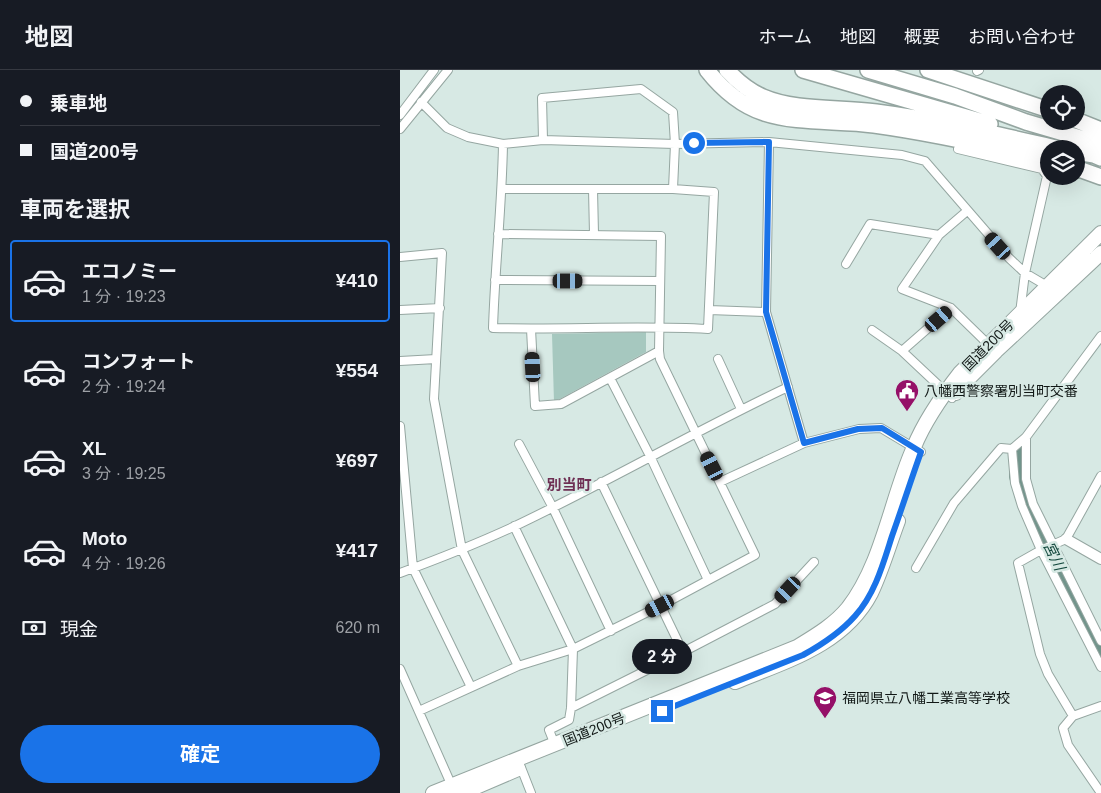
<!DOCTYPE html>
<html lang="ja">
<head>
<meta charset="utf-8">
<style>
  :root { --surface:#171b24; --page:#242831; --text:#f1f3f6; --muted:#9ea1a6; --line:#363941; --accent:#1a73e8 }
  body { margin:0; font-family:Helvetica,"Noto Sans JP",sans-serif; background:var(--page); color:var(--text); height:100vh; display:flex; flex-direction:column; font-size:19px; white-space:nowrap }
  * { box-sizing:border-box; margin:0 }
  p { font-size:16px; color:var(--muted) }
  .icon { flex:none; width:28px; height:28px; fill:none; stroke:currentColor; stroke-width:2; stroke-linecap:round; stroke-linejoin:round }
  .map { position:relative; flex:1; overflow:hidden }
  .side { display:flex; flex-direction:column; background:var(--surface); width:400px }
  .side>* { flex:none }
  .hud { display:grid; align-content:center; height:110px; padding:0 20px; background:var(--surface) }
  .fabs { position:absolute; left:640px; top:15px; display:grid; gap:10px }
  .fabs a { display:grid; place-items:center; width:45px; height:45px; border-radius:50%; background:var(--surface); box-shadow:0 5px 20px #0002; font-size:25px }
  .end { position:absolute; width:22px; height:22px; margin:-11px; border:6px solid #1a73e8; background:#fff; box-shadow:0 0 0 2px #fff }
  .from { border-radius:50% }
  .bubble { position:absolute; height:35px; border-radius:18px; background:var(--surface); box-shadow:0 5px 20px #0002; font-size:16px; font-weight:700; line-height:35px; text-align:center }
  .car { position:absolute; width:15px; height:30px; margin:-15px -8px; border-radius:6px; box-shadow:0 0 4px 1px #0007; background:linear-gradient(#222 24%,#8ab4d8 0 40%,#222 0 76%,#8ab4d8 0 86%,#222 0) }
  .hud b { display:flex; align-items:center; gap:18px; height:48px; font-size:19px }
  .hud b+b { border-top:1px solid var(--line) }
  .hud i { width:12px; height:12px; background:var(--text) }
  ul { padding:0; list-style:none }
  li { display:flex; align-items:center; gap:15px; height:82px; margin:0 10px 8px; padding:0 10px; border:2px solid transparent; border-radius:5px }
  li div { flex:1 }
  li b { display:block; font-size:19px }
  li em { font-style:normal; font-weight:700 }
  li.current { border-color:var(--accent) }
  li>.icon { width:45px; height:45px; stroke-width:1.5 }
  h2 { padding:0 20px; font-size:22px; line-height:60px }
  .pay { display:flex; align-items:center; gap:12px; height:55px; padding:0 20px; font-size:19px }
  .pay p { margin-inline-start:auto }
  .action { display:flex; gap:10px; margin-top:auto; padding:10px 20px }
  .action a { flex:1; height:58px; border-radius:30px; background:var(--accent); color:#fff; font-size:20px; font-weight:700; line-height:58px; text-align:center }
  header { display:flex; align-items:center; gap:30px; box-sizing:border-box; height:70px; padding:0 25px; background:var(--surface); border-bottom:1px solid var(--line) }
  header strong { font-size:24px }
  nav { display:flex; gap:28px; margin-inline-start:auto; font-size:18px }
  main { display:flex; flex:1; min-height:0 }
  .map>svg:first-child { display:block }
  .green { fill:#a6c8bf }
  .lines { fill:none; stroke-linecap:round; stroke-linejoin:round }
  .river { stroke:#71948b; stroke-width:18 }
  .minor-casing { stroke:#95a6a1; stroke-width:10 }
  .tertiary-casing { stroke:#95a6a1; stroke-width:12 }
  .trunk-casing { stroke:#95a6a1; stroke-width:16 }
  .motorway-casing { stroke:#95a6a1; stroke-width:18 }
  .minor { stroke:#fff; stroke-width:8 }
  .tertiary { stroke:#fff; stroke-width:10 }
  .trunk { stroke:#fff; stroke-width:14 }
  .motorway { stroke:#fff; stroke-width:15 }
  .route { stroke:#1a73e8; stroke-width:6 }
  .labels { text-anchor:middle; stroke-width:5; stroke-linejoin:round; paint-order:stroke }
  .street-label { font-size:14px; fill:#111816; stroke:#d7e9e4 }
  .poi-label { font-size:14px; fill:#111816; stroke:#d7e9e4; text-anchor:start }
  .neighbourhood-label { font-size:15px; font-weight:bold; fill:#6e2f53; stroke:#d7e9e4 }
  .water-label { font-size:15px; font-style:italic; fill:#13483d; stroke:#d7e9e4 }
</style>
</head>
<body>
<header>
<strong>地図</strong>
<nav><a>ホーム</a><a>地図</a><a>概要</a><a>お問い合わせ</a></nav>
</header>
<main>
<section class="side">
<div class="hud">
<b><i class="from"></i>乗車地</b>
<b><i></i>国道200号</b>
</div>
<h2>車両を選択</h2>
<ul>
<li class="current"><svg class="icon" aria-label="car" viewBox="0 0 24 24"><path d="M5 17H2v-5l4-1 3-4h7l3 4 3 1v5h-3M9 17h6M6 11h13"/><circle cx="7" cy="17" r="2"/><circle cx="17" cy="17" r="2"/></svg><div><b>エコノミー</b><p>1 分 · 19:23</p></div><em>¥410</em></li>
<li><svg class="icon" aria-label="car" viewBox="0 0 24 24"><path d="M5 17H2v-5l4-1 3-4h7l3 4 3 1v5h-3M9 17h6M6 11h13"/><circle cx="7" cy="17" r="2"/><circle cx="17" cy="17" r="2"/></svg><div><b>コンフォート</b><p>2 分 · 19:24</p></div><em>¥554</em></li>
<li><svg class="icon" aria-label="car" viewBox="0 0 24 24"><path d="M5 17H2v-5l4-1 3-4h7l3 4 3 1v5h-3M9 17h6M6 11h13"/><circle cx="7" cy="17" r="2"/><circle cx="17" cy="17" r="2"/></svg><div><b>XL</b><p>3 分 · 19:25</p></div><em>¥697</em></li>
<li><svg class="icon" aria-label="car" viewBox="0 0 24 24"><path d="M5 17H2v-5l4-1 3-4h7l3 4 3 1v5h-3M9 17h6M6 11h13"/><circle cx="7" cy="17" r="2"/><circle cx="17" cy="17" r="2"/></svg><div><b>Moto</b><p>4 分 · 19:26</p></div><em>¥417</em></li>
</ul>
<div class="pay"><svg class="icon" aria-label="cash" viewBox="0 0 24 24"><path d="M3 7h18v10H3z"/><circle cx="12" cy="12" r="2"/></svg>現金<p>620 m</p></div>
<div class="action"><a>確定</a></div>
</section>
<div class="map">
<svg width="701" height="723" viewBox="0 0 701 723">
  <rect width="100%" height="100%" fill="#d7e9e4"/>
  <path class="green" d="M246,262V282L154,332L152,264Z"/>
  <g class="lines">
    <path class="river" d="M618,386V406L624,427L643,468L701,583"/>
    <g class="minor-casing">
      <path id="minor" d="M577,1L579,0
        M21,32L47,58L68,67L103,74L143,70L275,74L369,72L502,85L525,91L609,188L625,203L647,216
        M0,45L34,0
        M0,59L48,0
        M143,70L142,28L241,19L273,42L275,74L273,119
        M369,72L366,242L404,373
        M558,79L642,99L647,106L625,203L620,243
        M103,119H273L314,122L308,259C236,255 165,260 93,258C95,196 102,135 103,74
        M193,119L194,164
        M98,164L261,166L259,281L161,334L135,336L131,259
        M0,187L42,183L34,329L62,480L118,596
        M446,194L470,154L539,165L567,141
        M95,210L260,211
        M551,238L591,277
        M0,240L40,238
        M309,240L366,242
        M472,260L502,281L551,238L502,219L539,165
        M502,281L552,328
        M318,289L341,339
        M0,291L36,289
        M210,308L250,386L308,510
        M0,356L13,498L71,617
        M626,367V409L633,434L701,571
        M119,374L152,436L211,561
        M612,379L615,413L622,436L641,480L701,597
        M201,412L283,582L375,534L414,492
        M320,412L404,373L459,359L481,358L521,382
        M114,456L173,579L171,638L169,650L149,660L155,675
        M516,498L554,433L601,378L612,379L626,367L701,266
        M0,503C38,489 76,474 113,457C206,413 295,361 388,317
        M0,599L55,723
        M701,636L673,646L663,658L668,675L701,723
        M171,638L283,582
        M19,641L118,596L173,579L260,536L355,485L260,289L259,281
        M673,646L648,604L640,584L618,493L641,480L666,469L701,406
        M120,695L131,723"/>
    </g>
    <g class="tertiary-casing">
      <path id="tertiary" d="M666,469L701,489"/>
    </g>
    <g class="trunk-casing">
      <path id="trunk" d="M556,323L566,311L596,281L701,183
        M335,612C386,591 444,575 471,523C482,500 489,475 498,451
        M33,723L397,577C415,566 434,555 448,538C483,493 491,428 514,377C525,350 542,326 560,303L701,163
        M62,723L118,699"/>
    </g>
    <g class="motorway-casing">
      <path id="motorway" d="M307,0C322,19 340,35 364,43C397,54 439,50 474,55C532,63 591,76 649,90
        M327,0C337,11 349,21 363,27C395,41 441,37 476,42C538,50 599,65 660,79
        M403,0L590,54
        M468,0L555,26L626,52L701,74
        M528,0L649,40
        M676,50L701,60
        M676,82L694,85L701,88
        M676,98L701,107"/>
    </g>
    <use href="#minor" class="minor"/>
    <use href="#tertiary" class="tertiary"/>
    <use href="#trunk" class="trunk"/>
    <use href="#motorway" class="motorway"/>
  </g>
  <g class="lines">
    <path class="route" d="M262,641L403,585C423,574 440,563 455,546C475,524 483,494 492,466C502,438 511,410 521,382L482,358L458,359L404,373L366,242L369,72L294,73"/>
  </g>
  <defs>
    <g id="civic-pin" transform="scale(1.25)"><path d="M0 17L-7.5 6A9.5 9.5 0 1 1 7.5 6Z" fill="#951068" stroke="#d7e9e4"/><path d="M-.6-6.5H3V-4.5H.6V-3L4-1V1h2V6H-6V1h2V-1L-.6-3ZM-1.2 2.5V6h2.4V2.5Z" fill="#fff"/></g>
    <g id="school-pin" transform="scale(1.25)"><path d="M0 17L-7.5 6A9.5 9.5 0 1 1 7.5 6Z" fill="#951068" stroke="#d7e9e4"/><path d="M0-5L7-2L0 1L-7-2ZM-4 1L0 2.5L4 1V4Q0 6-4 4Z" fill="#fff"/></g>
  </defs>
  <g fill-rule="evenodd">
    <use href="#civic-pin" x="507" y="321"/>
    <use href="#school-pin" x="425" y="628"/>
  </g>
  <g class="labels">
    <g class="street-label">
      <text transform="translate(588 275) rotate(-45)" y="5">国道200号</text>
      <text transform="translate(194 659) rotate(-22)" y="5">国道200号</text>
    </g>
    <g class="poi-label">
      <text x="524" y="326">八幡西警察署別当町交番</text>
      <text x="442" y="633">福岡県立八幡工業高等学校</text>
    </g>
    <g class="neighbourhood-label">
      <text x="169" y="420">別当町</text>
    </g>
    <g class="water-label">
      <text transform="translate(654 486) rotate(64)" y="5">宮川</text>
    </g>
  </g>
</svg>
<div class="fabs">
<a><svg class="icon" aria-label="locate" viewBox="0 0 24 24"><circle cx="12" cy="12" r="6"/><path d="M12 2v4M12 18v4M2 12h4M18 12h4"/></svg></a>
<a><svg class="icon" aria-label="layers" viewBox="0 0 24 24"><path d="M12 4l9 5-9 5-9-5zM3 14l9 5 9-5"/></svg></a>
</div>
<i class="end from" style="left:294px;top:73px"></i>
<i class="end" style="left:262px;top:641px"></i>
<div class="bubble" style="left:232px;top:569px;width:60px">2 分</div>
<i class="car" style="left:598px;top:176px;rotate:318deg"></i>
<i class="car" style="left:168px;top:211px;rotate:90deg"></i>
<i class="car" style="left:539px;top:249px;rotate:49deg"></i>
<i class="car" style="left:133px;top:297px;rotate:357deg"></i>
<i class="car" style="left:312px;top:396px;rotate:333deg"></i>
<i class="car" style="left:388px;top:520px;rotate:223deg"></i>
<i class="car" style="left:260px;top:536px;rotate:243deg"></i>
</div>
</main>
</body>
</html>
